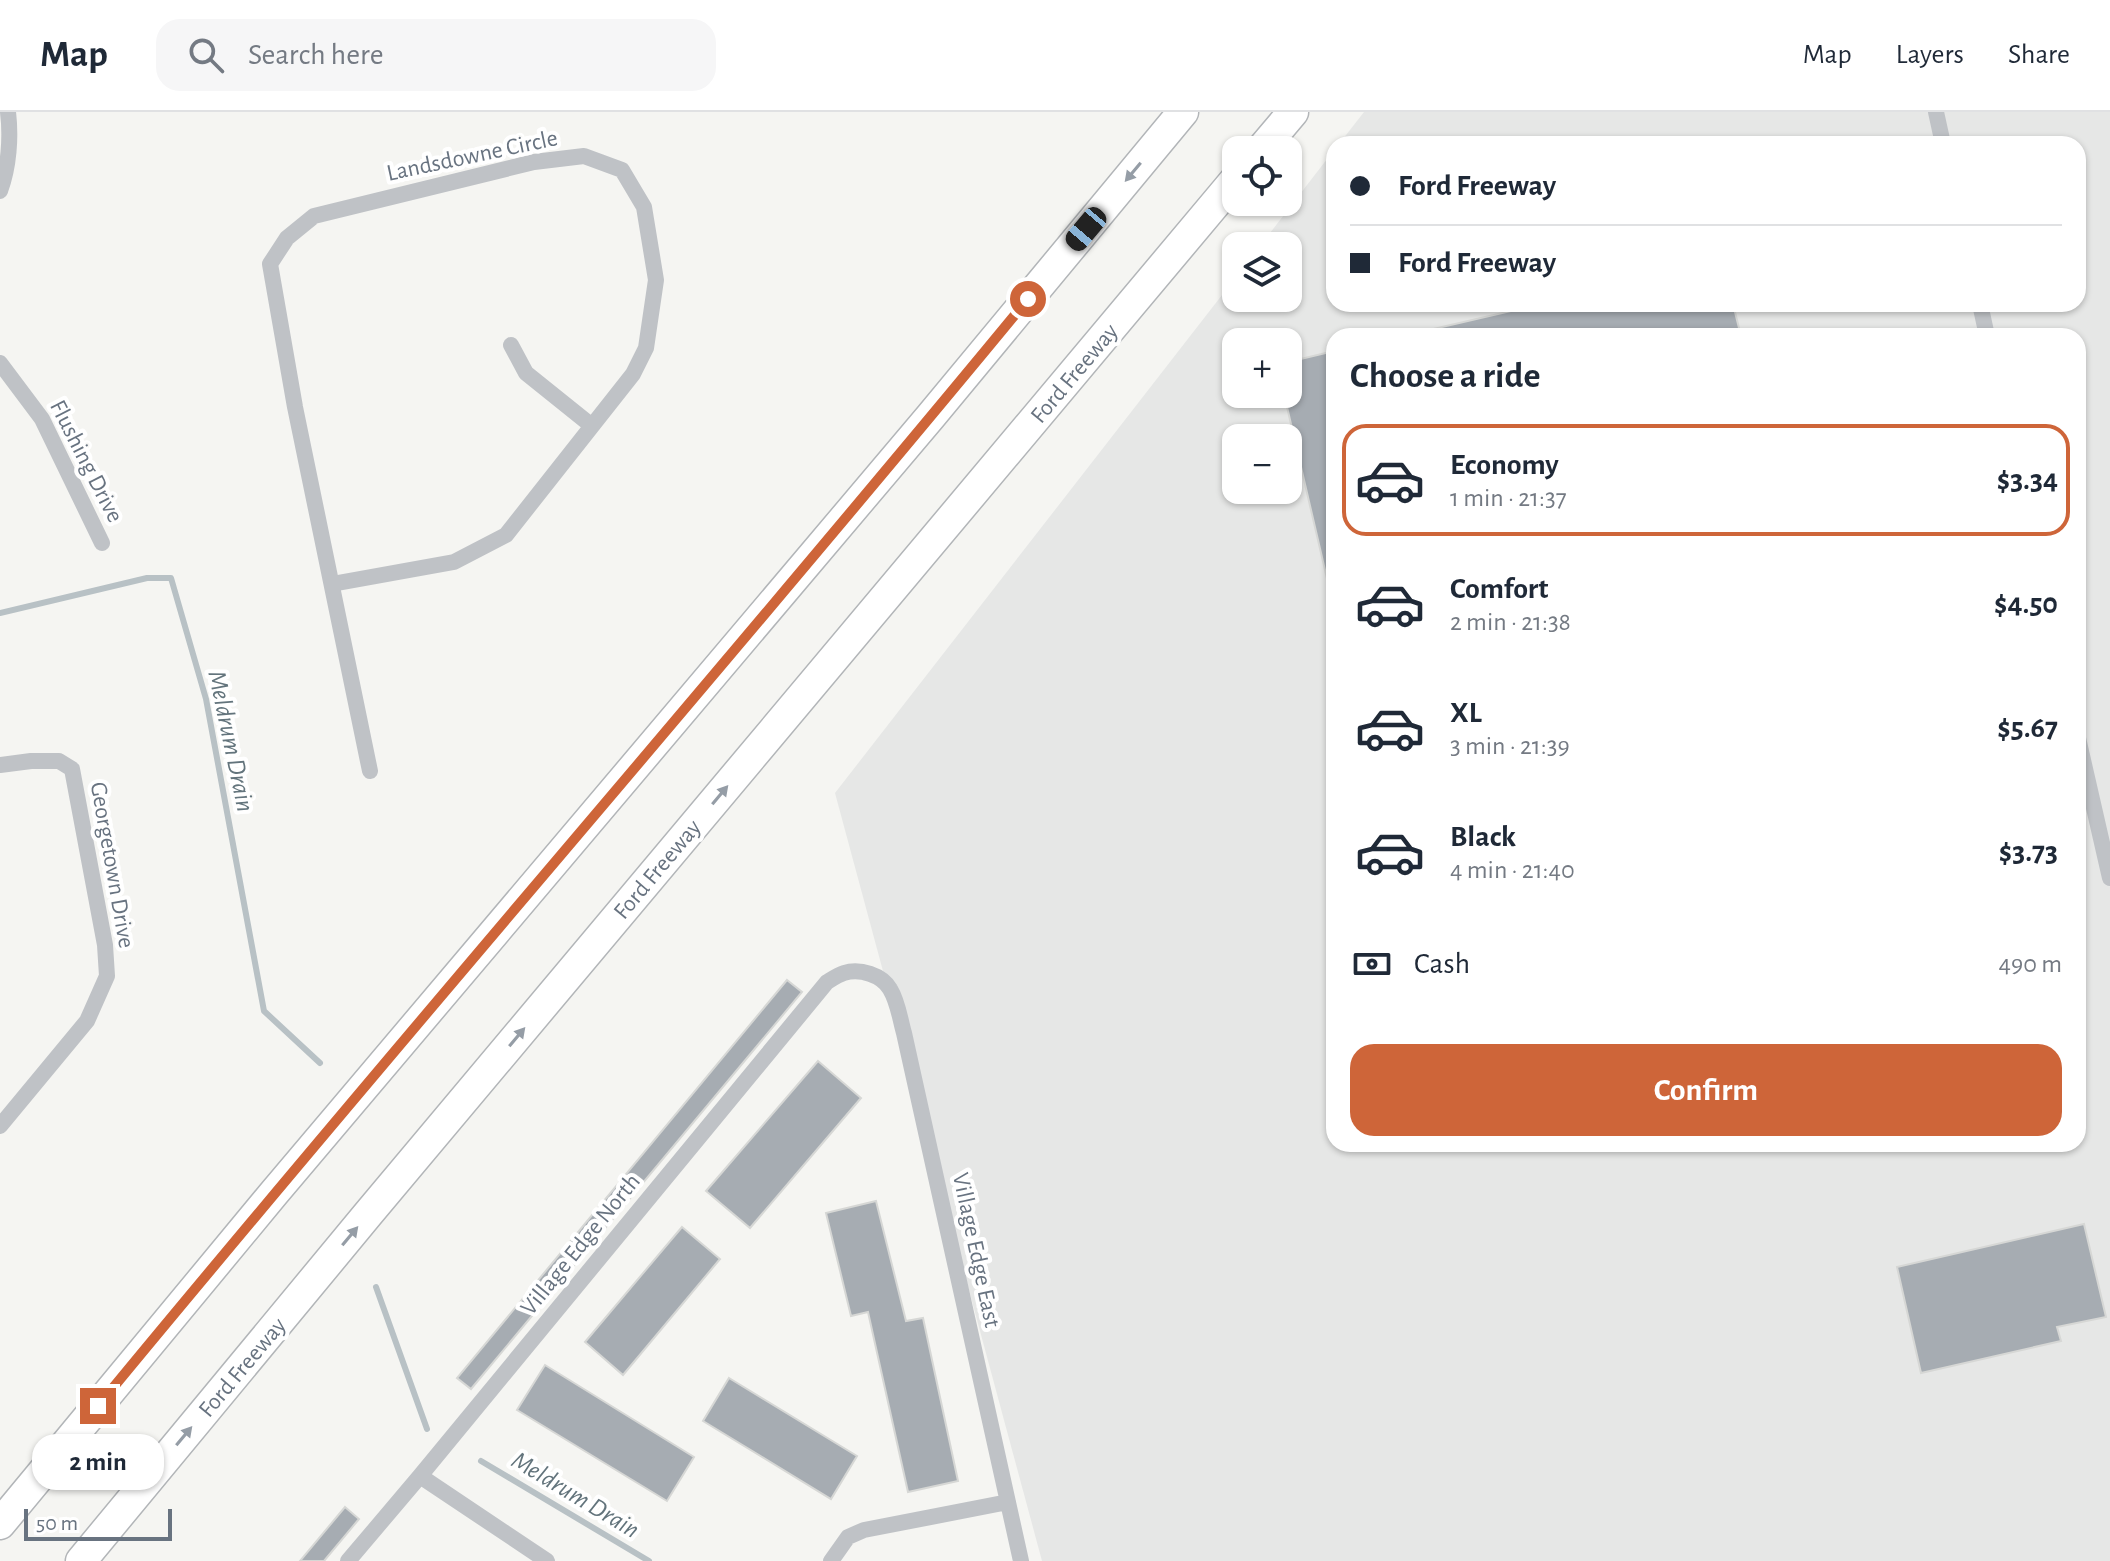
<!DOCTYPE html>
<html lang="en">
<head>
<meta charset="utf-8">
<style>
  :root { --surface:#fff; --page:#f6f6f7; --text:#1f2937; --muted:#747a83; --line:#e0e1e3; --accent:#ce6539 }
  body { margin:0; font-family:"Alegreya Sans",sans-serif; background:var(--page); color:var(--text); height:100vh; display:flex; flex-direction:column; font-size:30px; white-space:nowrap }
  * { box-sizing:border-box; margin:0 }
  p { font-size:26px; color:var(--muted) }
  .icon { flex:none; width:44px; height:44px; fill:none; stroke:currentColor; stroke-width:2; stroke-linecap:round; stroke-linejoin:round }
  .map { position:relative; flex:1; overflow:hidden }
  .drawer { position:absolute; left:1326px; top:216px; width:760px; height:824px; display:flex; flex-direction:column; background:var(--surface); border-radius:24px; box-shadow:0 2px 6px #0004 }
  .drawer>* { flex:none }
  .guide { position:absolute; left:1326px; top:24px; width:760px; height:176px; border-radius:24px; box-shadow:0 2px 6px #0004; display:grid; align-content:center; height:176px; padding:0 24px; background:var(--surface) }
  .controls { position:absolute; left:1222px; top:24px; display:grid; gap:16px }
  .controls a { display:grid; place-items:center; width:80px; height:80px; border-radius:16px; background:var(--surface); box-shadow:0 2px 6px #0004; font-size:40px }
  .scale { position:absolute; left:24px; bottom:20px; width:148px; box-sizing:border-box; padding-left:8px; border:4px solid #687380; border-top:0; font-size:22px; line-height:28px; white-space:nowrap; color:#687380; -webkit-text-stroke:6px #fff; paint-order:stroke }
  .end { position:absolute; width:36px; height:36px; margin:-18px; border:10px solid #ce6539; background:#fff; box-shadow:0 0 0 4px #fff }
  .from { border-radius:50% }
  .bubble { position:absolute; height:56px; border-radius:24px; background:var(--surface); box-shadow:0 2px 6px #0004; font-size:26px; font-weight:600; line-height:56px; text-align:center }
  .car { position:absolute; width:24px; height:48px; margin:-24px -12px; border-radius:10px; box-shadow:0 0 6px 2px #0007; background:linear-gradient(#222 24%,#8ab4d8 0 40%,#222 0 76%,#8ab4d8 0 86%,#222 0) }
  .guide b { display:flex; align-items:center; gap:28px; height:76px; font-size:30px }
  .guide b+b { border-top:2px solid var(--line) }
  .guide i { width:20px; height:20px; background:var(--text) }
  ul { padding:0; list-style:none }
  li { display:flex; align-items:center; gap:24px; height:112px; margin:0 16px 12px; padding:0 8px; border:4px solid transparent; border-radius:24px }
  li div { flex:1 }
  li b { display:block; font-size:30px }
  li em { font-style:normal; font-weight:600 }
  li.active { border-color:var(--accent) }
  li>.icon { width:72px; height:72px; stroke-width:1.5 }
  h2 { padding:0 24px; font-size:36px; line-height:96px }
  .pay { display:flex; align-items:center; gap:20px; height:88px; padding:0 24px; font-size:30px }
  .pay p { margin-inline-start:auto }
  .primary-button { display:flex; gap:16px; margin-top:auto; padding:16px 24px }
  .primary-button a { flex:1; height:92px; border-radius:24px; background:var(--accent); color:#fff; font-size:32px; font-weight:600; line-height:92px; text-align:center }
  header { display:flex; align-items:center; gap:48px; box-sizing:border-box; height:112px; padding:0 40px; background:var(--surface); border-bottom:2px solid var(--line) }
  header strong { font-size:38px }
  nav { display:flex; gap:44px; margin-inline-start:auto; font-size:28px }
  .search { width:560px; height:72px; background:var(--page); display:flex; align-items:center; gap:20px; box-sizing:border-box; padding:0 28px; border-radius:24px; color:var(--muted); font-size:30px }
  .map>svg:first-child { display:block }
  .built { fill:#e6e7e6; fill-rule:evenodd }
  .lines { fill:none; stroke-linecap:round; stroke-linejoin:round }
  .stream { stroke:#b8c1c5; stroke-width:6 }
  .building { fill:#a6acb2; stroke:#d6d7d5; stroke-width:2 }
  .motorway-casing { stroke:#b2b5b8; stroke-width:33 }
  .minor { stroke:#bfc2c6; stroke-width:16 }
  .motorway { stroke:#fff; stroke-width:30 }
  .oneway { fill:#959da6 }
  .route { stroke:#ce6539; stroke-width:10 }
  .labels { text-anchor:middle; stroke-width:8; stroke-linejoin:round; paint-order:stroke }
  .street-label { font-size:24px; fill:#687380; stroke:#fff }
  .water-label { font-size:26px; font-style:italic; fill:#63747c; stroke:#fff }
</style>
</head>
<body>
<header>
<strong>Map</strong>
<div class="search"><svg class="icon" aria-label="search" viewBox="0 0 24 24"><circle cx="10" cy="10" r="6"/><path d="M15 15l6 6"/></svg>Search here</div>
<nav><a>Map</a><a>Layers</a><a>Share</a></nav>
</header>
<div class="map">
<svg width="2110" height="1449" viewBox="0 0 2110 1449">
  <rect width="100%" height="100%" fill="#f5f5f2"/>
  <path class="built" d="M1364,0H2110V1449H1042L835,681L1236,165V186H1288V134H1260L1334,38V192H2078V32H1339ZM1334,224H2078V1032H1334ZM1236,230H1288V282H1236ZM1236,326H1288V378H1236Z"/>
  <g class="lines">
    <path class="stream" d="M0,501L147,466H171L206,587L264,899L320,951
      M376,1175L427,1317
      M481,1349L649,1449"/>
  </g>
  <path class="building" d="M1541,192H1733L1741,224H1430L1429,218Z
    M1334,239V471H1328L1284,282H1288V250Z
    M787,868L802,880L471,1277L457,1266Z
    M818,949L861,986L750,1116L706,1079Z
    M876,1089L906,1209L923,1206L958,1369L908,1380L868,1200L851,1204L826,1101Z
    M2084,1112L2106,1205L2057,1215L2061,1229L1921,1261L1897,1155Z
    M682,1115L720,1147L623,1263L585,1230Z
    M545,1253L694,1345L667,1389L517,1298Z
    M729,1266L857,1344L831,1387L703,1309Z
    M345,1395L359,1407L324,1449H300Z"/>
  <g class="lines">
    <g class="motorway-casing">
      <path id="motorway" d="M1261,38L1293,0
        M0,1412L274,1081L931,304L1183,0
        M81,1449L368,1102L1236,67"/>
    </g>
    <path class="minor" d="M1936,0L1943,32
      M0,79C9,55 11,25 8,0
      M1980,192L1987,224
      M511,233L526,261L592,314
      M0,251L42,307L102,431
      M332,472L454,450L506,423L633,262L646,236L656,168L644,95L622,58L584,44L534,50L314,104L287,126L270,152L295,295L370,659
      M2078,626L2110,766
      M0,653L31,649H59L72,657L105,833L107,864L87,909L0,1014
      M420,1364L547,1449
      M348,1449L420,1364L827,870C832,867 838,863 844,861C860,856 882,863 890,877C898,890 900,907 904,921L1021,1449
      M831,1449L848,1425L864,1418L1008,1390"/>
    <use href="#motorway" class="motorway"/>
  </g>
  <defs><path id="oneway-solid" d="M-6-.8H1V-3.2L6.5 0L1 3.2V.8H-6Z" transform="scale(2)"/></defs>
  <g class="oneway">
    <use href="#oneway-solid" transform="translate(1133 60) rotate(130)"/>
    <use href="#oneway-solid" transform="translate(720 683) rotate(-50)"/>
    <use href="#oneway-solid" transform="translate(517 925) rotate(-50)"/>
    <use href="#oneway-solid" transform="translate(350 1124) rotate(-50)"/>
    <use href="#oneway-solid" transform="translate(184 1324) rotate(-50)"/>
  </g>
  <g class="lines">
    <path class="route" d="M98,1294C404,922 722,559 1028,187"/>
  </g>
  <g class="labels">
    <g class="street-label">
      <text transform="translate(472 43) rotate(-12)" y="8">Landsdowne Circle</text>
      <text transform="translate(1074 261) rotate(-50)" y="8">Ford Freeway</text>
      <text transform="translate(87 349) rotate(63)" y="8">Flushing Drive</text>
      <text transform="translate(113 753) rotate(80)" y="8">Georgetown Drive</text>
      <text transform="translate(657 757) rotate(-50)" y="8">Ford Freeway</text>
      <text transform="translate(580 1132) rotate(-51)" y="8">Village Edge North</text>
      <text transform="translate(977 1138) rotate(78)" y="8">Village Edge East</text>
      <text transform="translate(242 1255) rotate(-50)" y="8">Ford Freeway</text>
    </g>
    <g class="water-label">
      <text transform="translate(232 629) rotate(78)" y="9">Meldrum Drain</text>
      <text transform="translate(576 1382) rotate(31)" y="9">Meldrum Drain</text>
    </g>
  </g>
</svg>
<div class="controls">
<a><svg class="icon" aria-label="locate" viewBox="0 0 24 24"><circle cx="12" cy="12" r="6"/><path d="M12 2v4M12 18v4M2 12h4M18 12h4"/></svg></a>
<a><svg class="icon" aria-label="layers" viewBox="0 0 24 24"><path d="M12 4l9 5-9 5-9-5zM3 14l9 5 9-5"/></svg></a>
<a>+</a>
<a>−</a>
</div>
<div class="scale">50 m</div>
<i class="end from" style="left:1028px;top:187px"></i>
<i class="end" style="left:98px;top:1294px"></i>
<div class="bubble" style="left:32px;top:1322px;width:132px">2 min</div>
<i class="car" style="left:1086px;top:117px;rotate:220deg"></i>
<div class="guide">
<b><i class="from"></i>Ford Freeway</b>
<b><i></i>Ford Freeway</b>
</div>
<section class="drawer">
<h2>Choose a ride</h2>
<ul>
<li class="active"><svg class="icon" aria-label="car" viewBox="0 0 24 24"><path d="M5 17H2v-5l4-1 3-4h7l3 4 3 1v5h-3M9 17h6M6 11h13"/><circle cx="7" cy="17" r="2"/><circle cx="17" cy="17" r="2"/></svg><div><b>Economy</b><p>1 min · 21:37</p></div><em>$3.34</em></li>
<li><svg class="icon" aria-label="car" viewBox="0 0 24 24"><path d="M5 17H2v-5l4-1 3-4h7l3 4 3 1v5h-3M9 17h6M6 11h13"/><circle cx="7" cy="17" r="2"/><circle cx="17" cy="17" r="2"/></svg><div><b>Comfort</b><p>2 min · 21:38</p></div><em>$4.50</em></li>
<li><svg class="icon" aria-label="car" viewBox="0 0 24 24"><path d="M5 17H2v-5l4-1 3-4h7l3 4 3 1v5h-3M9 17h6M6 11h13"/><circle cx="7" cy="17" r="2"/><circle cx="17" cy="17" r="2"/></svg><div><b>XL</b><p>3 min · 21:39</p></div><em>$5.67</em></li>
<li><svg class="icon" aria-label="car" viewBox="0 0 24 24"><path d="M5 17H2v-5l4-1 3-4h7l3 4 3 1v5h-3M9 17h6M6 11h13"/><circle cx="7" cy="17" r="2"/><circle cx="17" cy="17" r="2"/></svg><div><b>Black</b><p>4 min · 21:40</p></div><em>$3.73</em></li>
</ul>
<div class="pay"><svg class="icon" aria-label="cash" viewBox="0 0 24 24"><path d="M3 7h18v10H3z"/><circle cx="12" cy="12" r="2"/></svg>Cash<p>490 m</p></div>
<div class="primary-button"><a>Confirm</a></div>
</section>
</div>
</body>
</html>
